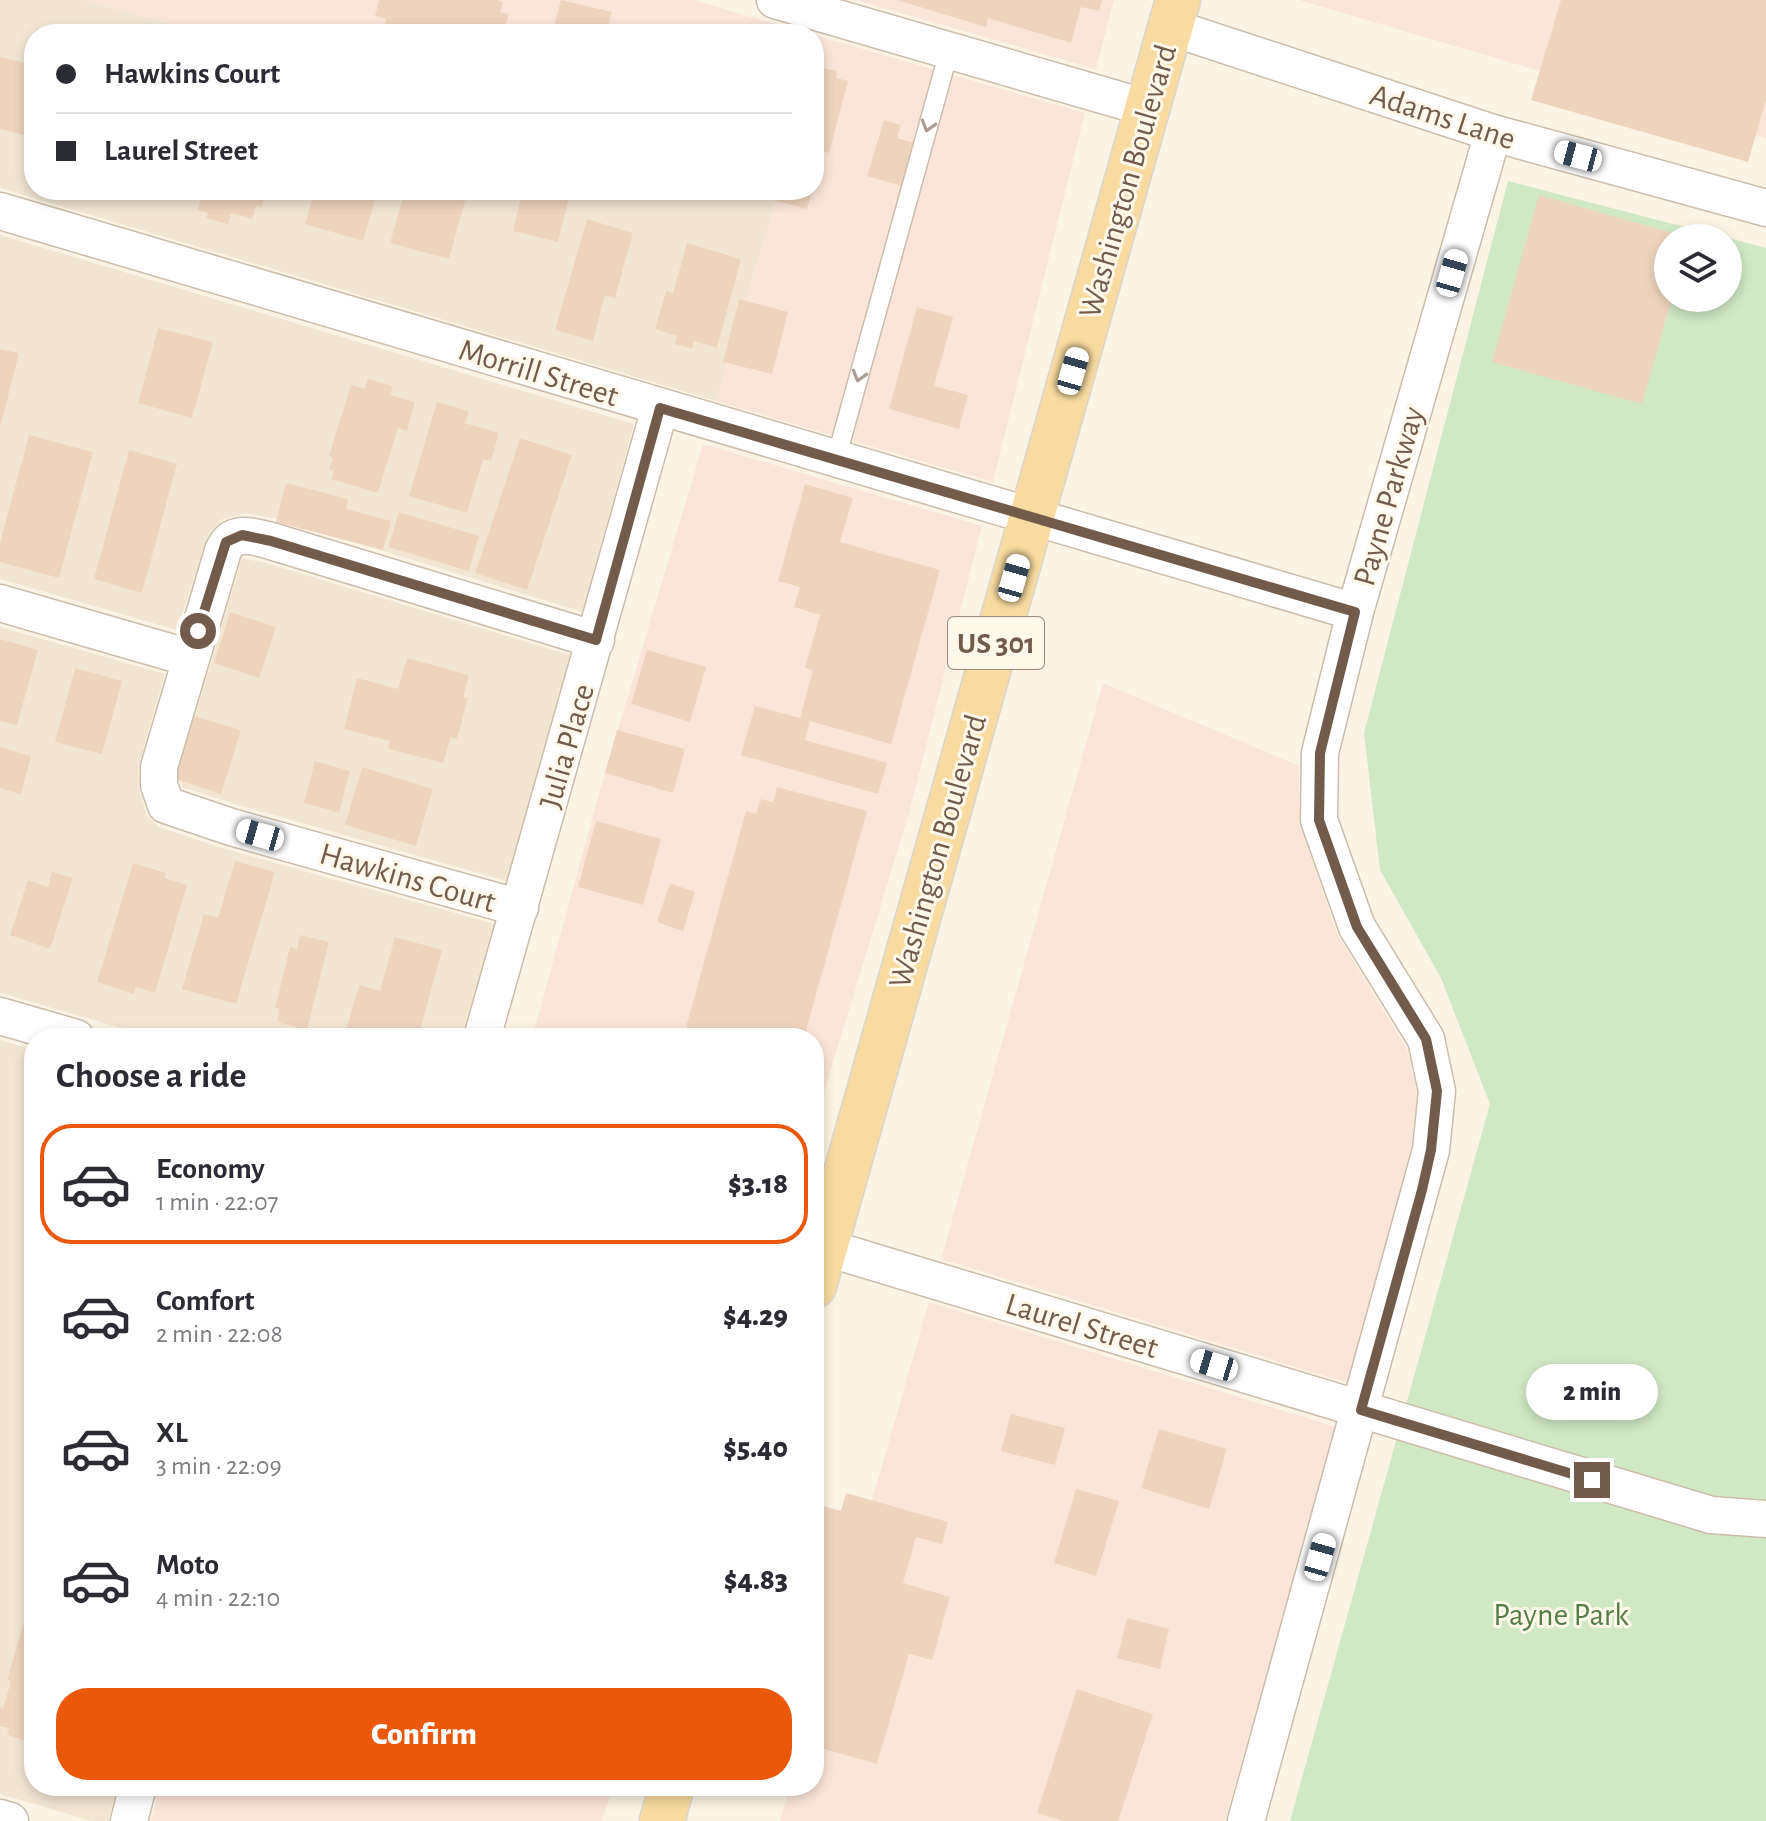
<!DOCTYPE html>
<html lang="en">
<head>
<meta charset="utf-8">
<style>
  :root { --surface:#fff; --page:#f7f7f7; --text:#2b2b33; --muted:#7c7c81; --line:#e1e1e2; --accent:#ea580c }
  body { margin:0; font-family:"Alegreya Sans",sans-serif; background:var(--page); color:var(--text); height:100vh; display:flex; flex-direction:column; font-size:30px; white-space:nowrap }
  * { box-sizing:border-box; margin:0 }
  p { font-size:26px; color:var(--muted) }
  .icon { flex:none; width:44px; height:44px; fill:none; stroke:currentColor; stroke-width:2; stroke-linecap:round; stroke-linejoin:round }
  .map { position:relative; flex:1; overflow:hidden }
  .drawer { position:absolute; left:24px; top:1028px; width:800px; height:768px; display:flex; flex-direction:column; background:var(--surface); border-radius:32px; box-shadow:0 4px 12px #0003 }
  .drawer>* { flex:none }
  .banner { position:absolute; left:24px; top:24px; width:800px; height:176px; border-radius:32px; box-shadow:0 4px 12px #0003; display:grid; align-content:center; height:176px; padding:0 32px; background:var(--surface) }
  .controls { position:absolute; left:1654px; top:224px; display:grid; gap:16px }
  .controls a { display:grid; place-items:center; width:88px; height:88px; border-radius:50%; background:var(--surface); box-shadow:0 4px 12px #0003; font-size:40px }
  .end { position:absolute; width:36px; height:36px; margin:-18px; border:10px solid #735b4b; background:#fff; box-shadow:0 0 0 4px #fff }
  .from { border-radius:50% }
  .bubble { position:absolute; height:56px; border-radius:28px; background:var(--surface); box-shadow:0 4px 12px #0003; font-size:26px; font-weight:800; line-height:56px; text-align:center }
  .car { position:absolute; width:24px; height:48px; margin:-24px -12px; border-radius:10px; box-shadow:0 0 6px 2px #0007; background:linear-gradient(#fff 24%,#345 0 40%,#fff 0 76%,#345 0 86%,#fff 0) }
  .banner b { display:flex; align-items:center; gap:28px; height:76px; font-size:30px }
  .banner b+b { border-top:2px solid var(--line) }
  .banner i { width:20px; height:20px; background:var(--text) }
  ul { padding:0; list-style:none }
  li { display:flex; align-items:center; gap:24px; height:120px; margin:0 16px 12px; padding:0 16px; border:4px solid transparent; border-radius:32px }
  li div { flex:1 }
  li b { display:block; font-size:30px }
  li em { font-style:normal; font-weight:800 }
  li.current { border-color:var(--accent) }
  li>.icon { width:72px; height:72px; stroke-width:1.5 }
  h2 { padding:0 32px; font-size:36px; line-height:96px }
  .cta { display:flex; gap:16px; margin-top:auto; padding:16px 32px }
  .cta a { flex:1; height:92px; border-radius:32px; background:var(--accent); color:#fff; font-size:32px; font-weight:800; line-height:92px; text-align:center }
  .map>svg:first-child { display:block }
  .residential { fill:#f2e6d3 }
  .commercial { fill:#fbe5d9 }
  .green { fill:#d0e8c4 }
  .building { fill:#efd4bd }
  .lines { fill:none; stroke-linecap:round; stroke-linejoin:round }
  .service-casing { stroke:#ccbcab; stroke-width:21 }
  .minor-casing { stroke:#ccbcab; stroke-width:39 }
  .primary-casing { stroke:#dbd4d0; stroke-width:47 }
  .service { stroke:#fff; stroke-width:18 }
  .minor { stroke:#fff; stroke-width:36 }
  .primary { stroke:#f7dba0; stroke-width:44 }
  .oneway { stroke:#ab9d93 }
  .route { stroke:#735b4b; stroke-width:10 }
  .labels { text-anchor:middle; stroke-width:6; stroke-linejoin:round; paint-order:stroke }
  .shield { fill:#fef8ea; stroke:#9d8a7b; stroke-width:2 }
  .shield-label { font-size:30px; font-weight:bold; fill:#735b4b }
  .street-label { font-size:32px; fill:#735b4b; stroke:#fef8ea }
  .park-label { font-size:32px; fill:#547d46; stroke:#fef8ea }
</style>
</head>
<body>
<div class="map">
<svg width="1766" height="1821" viewBox="0 0 1766 1821">
  <rect width="100%" height="100%" fill="#fbf4e4"/>
  <path class="residential" d="M0,0H84L209,34H34V190H779L716,401L0,188Z
    M0,235L634,424L583,612L278,519L245,513L223,519L209,533L177,630L0,579Z
    M242,558L266,563L570,655L507,881L238,805L182,787L179,769Z
    M0,627L165,674L138,768L140,794L147,815L159,827L225,849L495,924L461,1038H156L0,993Z
    M0,1040L34,1050V1786H118L108,1821H92L0,1794Z"/>
  <path class="commercial" d="M84,0H693L810,34H209Z
    M856,0H1114L1096,69Z
    M1299,0H1766V138Z
    M814,35L1085,113L993,482L716,401L779,190H814Z
    M703,444L982,526L909,813L814,1125V1038H532L600,790Z
    M1103,683L1299,766V822L1338,936L1407,1049L1417,1094L1411,1148L1348,1383L941,1259Z
    M929,1302L1336,1427L1225,1821H780L790,1786H814V1702Z
    M160,1786H613L602,1821H151Z"/>
  <path class="green" d="M1508,181L1727,238H1668V298H1728V238L1766,248V1821H1290L1490,1104L1441,978L1380,870L1364,733Z"/>
  <path class="building" d="M379,0H497L503,2L500,12L509,14L503,34H382L386,19L375,16Z
    M561,0L612,12L606,34H552Z
    M897,0H1102L1099,11L1081,7L1071,43L988,18L986,27Z
    M1561,0H1766V100L1748,162L1531,100Z
    M0,57L34,65V114L29,136L0,129Z
    M823,68L837,71L836,78L848,81L829,153L814,149V71L822,74Z
    M884,120L901,125L897,138L915,143L902,186L867,176Z
    M179,190H267L262,207L256,206L252,219L231,213L228,224L206,218L208,213L198,210L201,197Z
    M315,190H378L363,241L305,224Z
    M405,190H468L449,259L390,243Z
    M523,190H571L558,242L513,231Z
    M776,190H812L807,209L773,200Z
    M1539,195L1686,237L1668,238V298H1672L1642,404L1492,362Z
    M587,219L633,233L615,298L605,295L593,341L555,330Z
    M687,243L741,259L717,348L694,341L692,349L675,344L677,336L655,329L666,291L673,293Z
    M739,299L788,312L772,374L723,362Z
    M917,307L953,317L934,386L968,395L959,429L889,409Z
    M158,328L213,342L192,418L138,403Z
    M0,349L19,353L1,424H0Z
    M368,379L393,386L390,395L415,402L407,431L398,428L378,493L331,479L334,471L329,469L333,458L329,456L351,385L365,389Z
    M437,402L469,411L465,423L499,433L491,461L483,459L467,513L409,496Z
    M29,435L93,452L59,578L0,562V543Z
    M520,438L572,455L527,590L475,573Z
    M129,450L177,464L142,593L94,579Z
    M286,483L348,499L346,509L391,521L383,550L276,522Z
    M805,484L853,498L840,542L940,570L891,744L810,721L805,740L887,763L878,794L741,755L755,706L800,718L813,670L805,668L820,615L794,607L800,587L778,581Z
    M399,512L479,536L469,571L388,547Z
    M230,612L276,627L259,678L214,663Z
    M0,639L38,650L17,725L0,721Z
    M647,650L706,667L690,722L631,704Z
    M407,658L469,675L463,697L468,698L457,739L451,737L443,763L388,749L390,741L344,729L357,678L398,689Z
    M75,668L122,681L102,754L55,742Z
    M194,716L241,730L221,794L175,779Z
    M617,730L685,749L673,793L605,773Z
    M0,747L31,756L21,794L0,788Z
    M315,761L350,771L339,813L304,803Z
    M362,767L433,789L416,846L345,825Z
    M777,787L867,811L804,1038H726L686,1027L746,811L756,814L761,799L773,802Z
    M596,821L661,839L643,905L578,887Z
    M235,861L275,872L236,1004L182,989L204,914L218,918Z
    M133,863L166,873L164,878L187,885L155,993L136,987L134,994L97,982Z
    M52,872L73,878L50,949L10,935L28,880L48,887Z
    M670,883L695,892L683,931L657,922Z
    M300,935L329,942L307,1030L277,1022L280,1009L275,1008L290,947L297,949Z
    M395,937L442,950L418,1038L344,1037L359,985L380,991Z
    M1011,1414L1065,1428L1055,1465L1001,1451Z
    M1159,1429L1227,1449L1209,1509L1141,1488Z
    M1076,1489L1119,1501L1096,1576L1054,1563Z
    M846,1493L948,1522L942,1544L916,1537L903,1583L950,1597L932,1660L909,1654L877,1764L814,1746V1605L818,1591L814,1590V1538L823,1506L841,1511Z
    M1127,1618L1169,1629L1160,1669L1117,1658Z
    M24,1621L34,1623V1743L7,1735L9,1728L0,1726V1708L3,1709L11,1681L7,1680Z
    M1077,1689L1153,1714L1118,1821H1063L1037,1813Z"/>
  <g class="lines">
    <g class="service-casing">
      <path id="service" d="M836,459L949,51"/>
    </g>
    <g class="minor-casing">
      <path id="minor" d="M775,0L1147,108
        M1170,27L1493,133L1766,208
        M0,211L1355,612
        M0,603L190,658
        M520,908L231,827L166,805L159,785V767L223,551C232,529 253,536 271,541L596,640
        M0,1016L76,1038
        M482,1038L660,408
        M814,1244L1711,1515L1766,1519
        M0,1818L10,1821
        M129,1821L138,1786
        M1246,1821L1431,1150L1437,1091L1426,1039L1357,927L1319,820L1320,753L1355,612L1493,133"/>
    </g>
    <g class="primary-casing">
      <path id="primary" d="M814,1286L1178,0
        M662,1821L672,1786"/>
    </g>
    <use href="#service" class="service"/>
    <use href="#minor" class="minor"/>
    <use href="#primary" class="primary"/>
  </g>
  <defs><path id="oneway-chevron" d="M-2-3.5L2.5 0L-2 3.5" fill="none" stroke-width="1.6" stroke-linecap="round" stroke-linejoin="round" transform="scale(2)"/></defs>
  <g class="oneway">
    <use href="#oneway-chevron" transform="translate(928 126) rotate(106)"/>
    <use href="#oneway-chevron" transform="translate(859 376) rotate(106)"/>
  </g>
  <g class="lines">
    <path class="route" d="M198,631L226,542L242,535L271,541L596,640L660,408L1355,612L1320,753L1319,820L1357,927L1426,1039L1437,1091L1431,1150L1422,1190L1361,1410L1592,1480"/>
  </g>
  <g class="labels">
    <rect class="shield" x="948" y="617" width="96" height="52" rx="6"/>
    <g class="shield-label">
      <text x="996" y="653">US 301</text>
    </g>
    <g class="street-label">
      <text transform="translate(1443 116) rotate(18)" y="11">Adams Lane</text>
      <text transform="translate(1127 181) rotate(-74)" y="11">Washington Boulevard</text>
      <text transform="translate(539 372) rotate(17)" y="11">Morrill Street</text>
      <text transform="translate(1388 496) rotate(-74)" y="11">Payne Parkway</text>
      <text transform="translate(566 746) rotate(-74)" y="11">Julia Place</text>
      <text transform="translate(937 851) rotate(-74)" y="11">Washington Boulevard</text>
      <text transform="translate(408 877) rotate(16)" y="11">Hawkins Court</text>
      <text transform="translate(1082 1325) rotate(17)" y="11">Laurel Street</text>
    </g>
    <g class="park-label">
      <text x="1561" y="1625">Payne Park</text>
    </g>
  </g>
</svg>
<div class="controls">
<a><svg class="icon" aria-label="layers" viewBox="0 0 24 24"><path d="M12 4l9 5-9 5-9-5zM3 14l9 5 9-5"/></svg></a>
</div>
<i class="end from" style="left:198px;top:631px"></i>
<i class="end" style="left:1592px;top:1480px"></i>
<div class="bubble" style="left:1526px;top:1364px;width:132px">2 min</div>
<i class="car" style="left:1578px;top:156px;rotate:285deg"></i>
<i class="car" style="left:1452px;top:273px;rotate:16deg"></i>
<i class="car" style="left:1073px;top:371px;rotate:16deg"></i>
<i class="car" style="left:1014px;top:578px;rotate:16deg"></i>
<i class="car" style="left:260px;top:835px;rotate:286deg"></i>
<i class="car" style="left:1214px;top:1365px;rotate:287deg"></i>
<i class="car" style="left:1320px;top:1557px;rotate:16deg"></i>
<div class="banner">
<b><i class="from"></i>Hawkins Court</b>
<b><i></i>Laurel Street</b>
</div>
<section class="drawer">
<h2>Choose a ride</h2>
<ul>
<li class="current"><svg class="icon" aria-label="car" viewBox="0 0 24 24"><path d="M5 17H2v-5l4-1 3-4h7l3 4 3 1v5h-3M9 17h6M6 11h13"/><circle cx="7" cy="17" r="2"/><circle cx="17" cy="17" r="2"/></svg><div><b>Economy</b><p>1 min · 22:07</p></div><em>$3.18</em></li>
<li><svg class="icon" aria-label="car" viewBox="0 0 24 24"><path d="M5 17H2v-5l4-1 3-4h7l3 4 3 1v5h-3M9 17h6M6 11h13"/><circle cx="7" cy="17" r="2"/><circle cx="17" cy="17" r="2"/></svg><div><b>Comfort</b><p>2 min · 22:08</p></div><em>$4.29</em></li>
<li><svg class="icon" aria-label="car" viewBox="0 0 24 24"><path d="M5 17H2v-5l4-1 3-4h7l3 4 3 1v5h-3M9 17h6M6 11h13"/><circle cx="7" cy="17" r="2"/><circle cx="17" cy="17" r="2"/></svg><div><b>XL</b><p>3 min · 22:09</p></div><em>$5.40</em></li>
<li><svg class="icon" aria-label="car" viewBox="0 0 24 24"><path d="M5 17H2v-5l4-1 3-4h7l3 4 3 1v5h-3M9 17h6M6 11h13"/><circle cx="7" cy="17" r="2"/><circle cx="17" cy="17" r="2"/></svg><div><b>Moto</b><p>4 min · 22:10</p></div><em>$4.83</em></li>
</ul>
<div class="cta"><a>Confirm</a></div>
</section>
</div>
</body>
</html>
